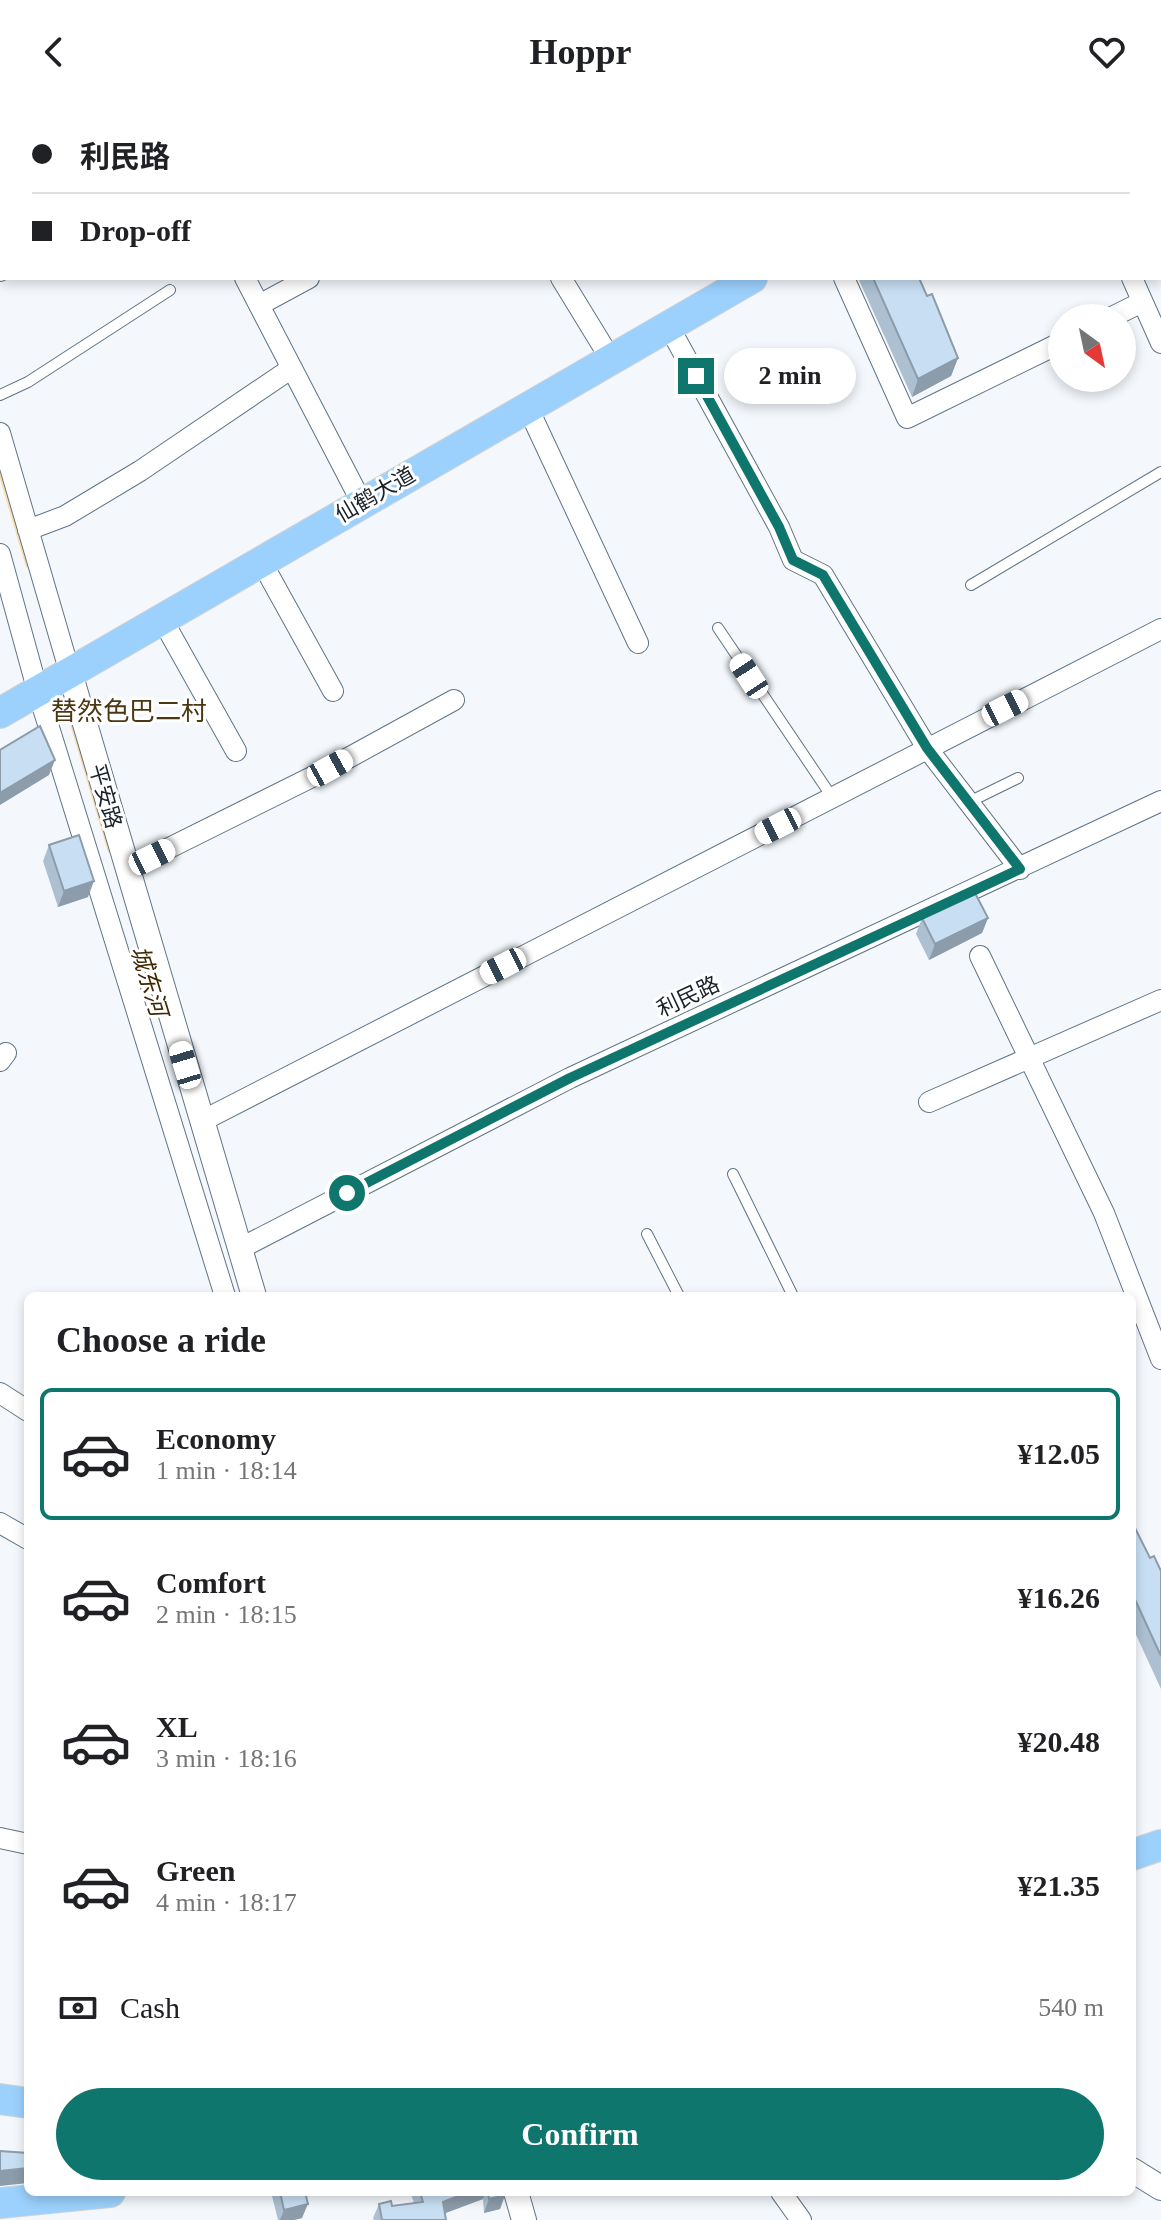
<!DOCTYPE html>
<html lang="en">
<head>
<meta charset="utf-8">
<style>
  :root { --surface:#fff; --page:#f6f6f6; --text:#202124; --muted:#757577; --line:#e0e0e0; --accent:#0f766e }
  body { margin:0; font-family:"Times New Roman","Noto Sans SC",serif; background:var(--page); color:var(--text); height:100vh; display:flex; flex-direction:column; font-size:30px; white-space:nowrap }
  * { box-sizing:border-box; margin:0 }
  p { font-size:26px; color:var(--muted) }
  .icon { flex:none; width:44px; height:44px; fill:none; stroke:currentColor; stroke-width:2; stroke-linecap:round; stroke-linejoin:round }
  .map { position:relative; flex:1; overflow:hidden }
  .side { position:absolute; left:24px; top:1188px; width:1112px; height:904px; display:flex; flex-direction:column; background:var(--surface); border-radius:12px; box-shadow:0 4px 12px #0003 }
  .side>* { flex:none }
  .top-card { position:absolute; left:0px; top:0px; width:1162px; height:176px; box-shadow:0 4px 12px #0003; display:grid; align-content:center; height:176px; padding:0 32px; background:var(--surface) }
  .needle { width:52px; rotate:147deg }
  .controls { position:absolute; left:1048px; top:200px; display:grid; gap:16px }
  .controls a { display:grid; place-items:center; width:88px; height:88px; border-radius:50%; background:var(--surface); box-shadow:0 4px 12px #0003; font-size:40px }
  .end { position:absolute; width:36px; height:36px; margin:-18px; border:10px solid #0f766e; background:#fff; box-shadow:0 0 0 4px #fff }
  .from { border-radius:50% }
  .bubble { position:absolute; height:56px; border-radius:28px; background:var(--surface); box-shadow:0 4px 12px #0003; font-size:26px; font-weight:600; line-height:56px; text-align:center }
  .car { position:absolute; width:24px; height:48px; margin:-24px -12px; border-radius:10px; box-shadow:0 0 6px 2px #0007; background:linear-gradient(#fff 24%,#345 0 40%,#fff 0 76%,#345 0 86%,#fff 0) }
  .top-card b { display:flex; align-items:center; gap:28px; height:76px; font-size:30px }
  .top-card b+b { border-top:2px solid var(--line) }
  .top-card i { width:20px; height:20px; background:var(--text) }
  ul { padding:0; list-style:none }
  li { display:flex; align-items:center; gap:24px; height:132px; margin:0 16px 12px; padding:0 16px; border:4px solid transparent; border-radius:12px }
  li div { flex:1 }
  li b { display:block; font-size:30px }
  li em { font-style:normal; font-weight:600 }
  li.active { border-color:var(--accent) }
  li>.icon { width:72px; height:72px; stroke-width:1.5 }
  h2 { padding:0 32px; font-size:36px; line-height:96px }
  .pay { display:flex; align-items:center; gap:20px; height:88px; padding:0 32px; font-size:30px }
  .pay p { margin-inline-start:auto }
  .cta { display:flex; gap:16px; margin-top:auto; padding:16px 32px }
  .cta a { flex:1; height:92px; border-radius:48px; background:var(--accent); color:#fff; font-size:32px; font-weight:600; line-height:92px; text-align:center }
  header { display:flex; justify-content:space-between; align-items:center; height:104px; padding:0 32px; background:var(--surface); font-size:36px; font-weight:600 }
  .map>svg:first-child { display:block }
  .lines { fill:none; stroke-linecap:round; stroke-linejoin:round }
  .stream { stroke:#fbdba7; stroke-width:5 }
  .service-casing { stroke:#607486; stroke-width:12 }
  .minor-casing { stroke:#607486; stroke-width:22 }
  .tertiary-casing { stroke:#607486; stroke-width:26 }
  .primary-casing { stroke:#d1d3d4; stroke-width:32 }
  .service { stroke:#fff; stroke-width:10 }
  .minor { stroke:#fff; stroke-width:20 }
  .tertiary { stroke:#fff; stroke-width:24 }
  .primary { stroke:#9cd1fd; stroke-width:30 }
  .wall { fill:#acc0d1 }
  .shaded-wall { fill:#8c9caa }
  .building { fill:#c8dff3; stroke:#8c9caa; stroke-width:2 }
  .route { stroke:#0f766e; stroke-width:10 }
  .labels { text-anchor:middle; stroke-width:6; stroke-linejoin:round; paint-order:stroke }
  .street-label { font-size:22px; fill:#192129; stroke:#fff }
  .water-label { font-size:24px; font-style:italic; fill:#3d2900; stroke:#fff }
  .quarter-label { font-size:26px; fill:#4b3711; stroke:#fff }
</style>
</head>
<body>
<header><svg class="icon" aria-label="back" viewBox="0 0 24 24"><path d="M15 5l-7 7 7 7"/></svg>Hoppr<svg class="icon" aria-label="heart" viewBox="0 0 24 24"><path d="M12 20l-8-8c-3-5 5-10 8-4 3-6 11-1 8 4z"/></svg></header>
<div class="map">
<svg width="1161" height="2116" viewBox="0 0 1161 2116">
  <rect width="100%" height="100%" fill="#f4f8fc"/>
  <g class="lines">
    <path class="stream" d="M0,366L28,461
      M69,608L110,746"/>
    <g class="service-casing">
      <path id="service" d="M0,291L28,278L170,186
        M971,481L1161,368
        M718,524L832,693
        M969,698L1018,674
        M733,1070L793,1192
        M647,1130L679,1192"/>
    </g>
    <g class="minor-casing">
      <path id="minor" d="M153,0L154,2
        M786,0L787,2
        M195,2L198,0
        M330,2L333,0
        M464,2L467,0
        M0,167L2,166
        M245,174L362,399
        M561,174L610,254
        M844,174L907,314L1062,238
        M1132,174L1161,239
        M259,201L309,174
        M1110,214L1142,198
        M668,221L779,423L793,456L823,471L927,644L1020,765
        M527,302L638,539
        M0,329L70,569
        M28,426L65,412L140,367L292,264
        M0,450L38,588L225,1192
        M261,457L333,587
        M162,515L236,647
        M127,765L330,664L454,596
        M980,852L1104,1109L1161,1255
        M0,957L6,949
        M929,998L1161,896
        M202,1017L1161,525
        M241,1144L570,974L1161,697
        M0,1289L28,1307
        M0,1419L28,1435
        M0,1734L28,1740
        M781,2088L801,2116"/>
    </g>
    <g class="tertiary-casing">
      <path id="tertiary" d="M70,569L254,1192
        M1132,2066L1161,2084
        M516,2088L524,2116"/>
    </g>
    <g class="primary-casing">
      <path id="primary" d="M1059,2L1062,0
        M0,609L752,174
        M1132,1751L1161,1741
        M0,1995L28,1999
        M0,2099L110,2088"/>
    </g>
    <use href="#service" class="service"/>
    <use href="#minor" class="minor"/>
    <use href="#tertiary" class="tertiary"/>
    <use href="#primary" class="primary"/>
  </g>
  <path class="wall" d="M858,174H922L920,175L927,192L958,254L951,272L912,293Z
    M49,741L88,793L58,803L43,757Z
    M922,814H988L982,829L929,856L916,830Z
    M1132,1418L1150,1454L1161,1467V1585L1132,1522Z
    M271,2088H315L305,2091L302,2114L294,2116H278Z
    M410,2088H505V2091L500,2105L484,2109L483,2095L444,2109L446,2116H374L373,2114L379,2100L392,2102L414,2099Z"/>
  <path class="shaded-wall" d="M958,254L951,272L912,293L918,275Z
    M55,656L49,671L0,701V689Z
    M94,777L88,793L58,803L64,787Z
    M988,814L982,829L929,856L935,840Z
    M28,2064V2079L0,2082V2067Z
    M469,2088H485L483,2095L438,2112L443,2098Z
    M505,2091L500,2105L484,2109L489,2095Z
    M308,2100L302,2114L294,2116H280L284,2106Z"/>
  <path class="building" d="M873,174H919L927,192L932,190L958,254L918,275Z
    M40,622L55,656L0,689V646Z
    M79,731L94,777L64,787L49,741Z
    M974,787L988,814L935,840L922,814Z
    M1132,1418L1150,1454L1154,1452L1161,1467V1552L1132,1489Z
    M0,2047L28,2049V2064L0,2067Z
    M280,2088H305L308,2100L284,2106Z
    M420,2088H469L443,2098L446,2116H382L379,2100L391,2097L392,2102L423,2098Z
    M488,2088H505V2091L489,2095Z"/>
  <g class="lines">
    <path class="route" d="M347,1089L570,974L1020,765L927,644L823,471L793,456L779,423L696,272"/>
  </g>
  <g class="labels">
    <g class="street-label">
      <text transform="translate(375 390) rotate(-30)" y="8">仙鹤大道</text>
      <text transform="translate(106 692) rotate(74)" y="8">平安路</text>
      <text transform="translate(688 892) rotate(-25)" y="8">利民路</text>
    </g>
    <g class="water-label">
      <text transform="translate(149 877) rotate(73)" y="8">城东河</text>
    </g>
    <g class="quarter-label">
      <text x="129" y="616">替然色巴二村</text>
    </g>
  </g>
</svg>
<div class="controls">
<a><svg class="needle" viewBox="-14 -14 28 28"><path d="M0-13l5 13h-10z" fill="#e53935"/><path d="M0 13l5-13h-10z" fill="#757577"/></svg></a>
</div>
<i class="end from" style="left:347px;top:1089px"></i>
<i class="end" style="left:696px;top:272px"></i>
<div class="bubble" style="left:724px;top:244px;width:132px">2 min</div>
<i class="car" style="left:749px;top:572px;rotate:327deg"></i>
<i class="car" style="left:1005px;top:604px;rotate:63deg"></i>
<i class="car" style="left:330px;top:664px;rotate:61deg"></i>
<i class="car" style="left:778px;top:722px;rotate:243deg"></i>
<i class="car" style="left:152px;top:753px;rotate:64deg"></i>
<i class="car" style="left:503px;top:862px;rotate:243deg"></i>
<i class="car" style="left:185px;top:961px;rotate:343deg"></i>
<div class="top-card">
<b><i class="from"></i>利民路</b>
<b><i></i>Drop-off</b>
</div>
<section class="side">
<h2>Choose a ride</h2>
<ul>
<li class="active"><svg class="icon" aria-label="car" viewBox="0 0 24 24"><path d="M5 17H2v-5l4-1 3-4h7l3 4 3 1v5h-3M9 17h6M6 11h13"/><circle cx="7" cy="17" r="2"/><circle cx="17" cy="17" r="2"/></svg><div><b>Economy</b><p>1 min · 18:14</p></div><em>¥12.05</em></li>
<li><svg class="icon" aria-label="car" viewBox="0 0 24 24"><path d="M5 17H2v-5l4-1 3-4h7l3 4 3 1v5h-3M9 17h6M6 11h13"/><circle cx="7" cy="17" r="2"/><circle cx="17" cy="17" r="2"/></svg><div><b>Comfort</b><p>2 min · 18:15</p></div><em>¥16.26</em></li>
<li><svg class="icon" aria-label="car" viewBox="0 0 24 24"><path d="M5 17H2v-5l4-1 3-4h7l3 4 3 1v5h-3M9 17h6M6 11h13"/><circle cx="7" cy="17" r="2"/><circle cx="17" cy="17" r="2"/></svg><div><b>XL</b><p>3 min · 18:16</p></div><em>¥20.48</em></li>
<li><svg class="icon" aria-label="car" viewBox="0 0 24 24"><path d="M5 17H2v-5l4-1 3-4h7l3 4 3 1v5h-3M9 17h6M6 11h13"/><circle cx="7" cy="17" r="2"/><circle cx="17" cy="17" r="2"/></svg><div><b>Green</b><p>4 min · 18:17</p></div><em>¥21.35</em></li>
</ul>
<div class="pay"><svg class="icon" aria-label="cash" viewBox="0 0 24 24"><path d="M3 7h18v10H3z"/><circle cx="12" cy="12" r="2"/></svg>Cash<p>540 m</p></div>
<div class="cta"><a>Confirm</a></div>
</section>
</div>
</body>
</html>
